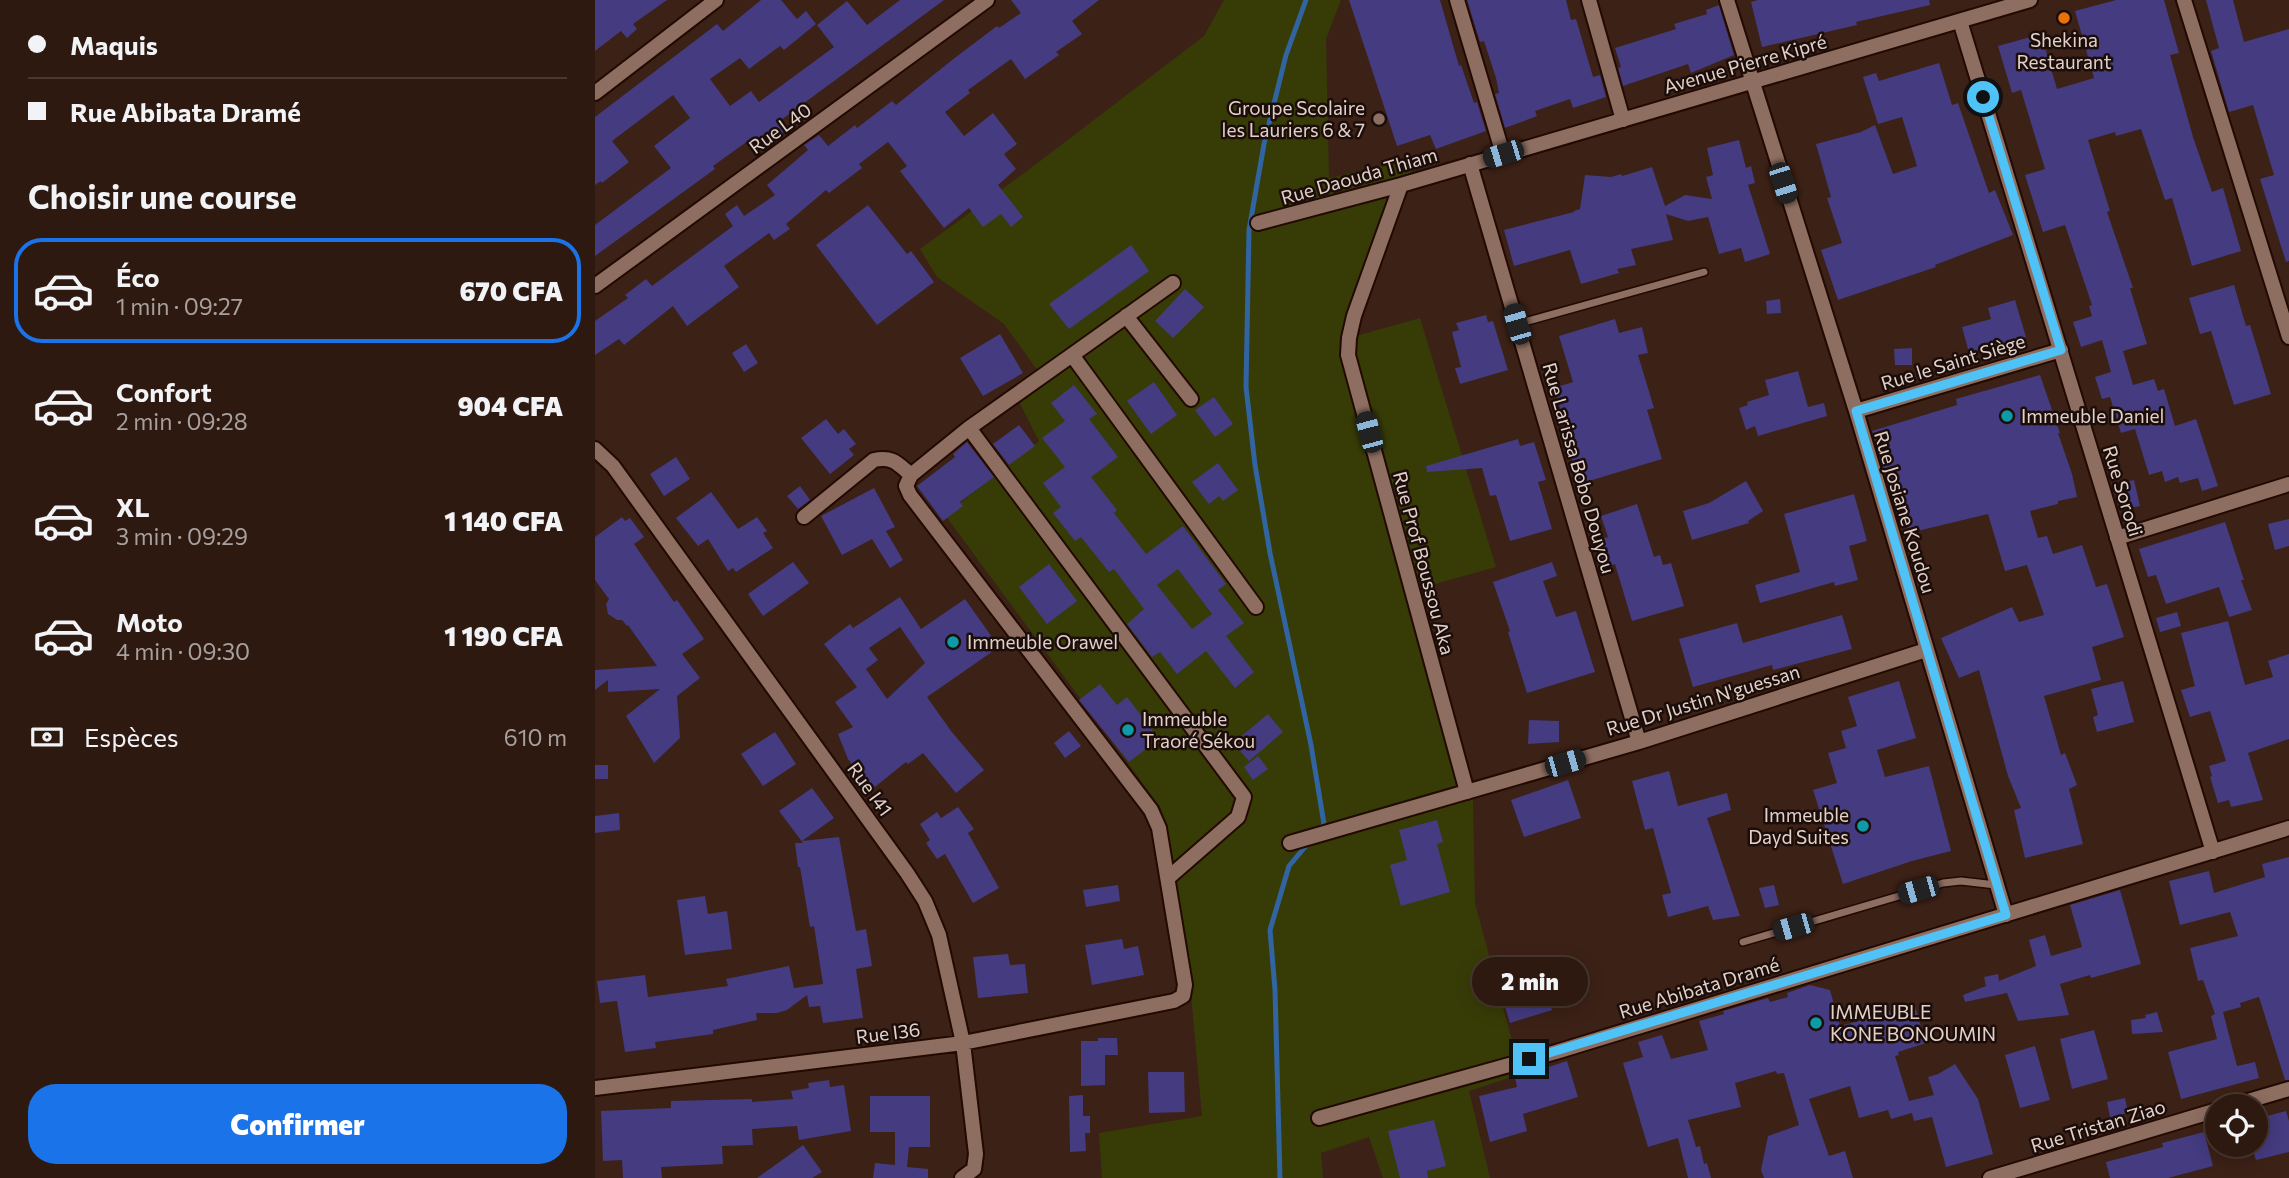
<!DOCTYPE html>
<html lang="fr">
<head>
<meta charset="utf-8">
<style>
  :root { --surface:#2d1910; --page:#39261e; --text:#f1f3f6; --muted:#a7a09f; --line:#483830; --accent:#1a73e8 }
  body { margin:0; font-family:Commissioner,sans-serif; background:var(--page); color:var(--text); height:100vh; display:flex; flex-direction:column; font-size:26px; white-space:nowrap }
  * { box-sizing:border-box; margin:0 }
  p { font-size:23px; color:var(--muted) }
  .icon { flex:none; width:38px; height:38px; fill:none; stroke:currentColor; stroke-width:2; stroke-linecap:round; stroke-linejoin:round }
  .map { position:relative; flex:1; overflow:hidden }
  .side { display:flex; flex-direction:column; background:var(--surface); width:595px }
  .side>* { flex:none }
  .hud { display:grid; align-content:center; height:154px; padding:0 28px; background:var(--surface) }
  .controls { position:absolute; left:1610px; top:1094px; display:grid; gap:14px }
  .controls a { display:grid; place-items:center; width:63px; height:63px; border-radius:50%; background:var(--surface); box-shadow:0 4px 18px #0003,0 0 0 2px var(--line); font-size:35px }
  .end { position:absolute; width:32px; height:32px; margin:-16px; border:9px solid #4fc3f7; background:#111; box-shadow:0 0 0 4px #111 }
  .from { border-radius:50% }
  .bubble { position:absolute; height:49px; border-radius:24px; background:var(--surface); box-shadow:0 4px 18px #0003,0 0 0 2px var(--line); font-size:23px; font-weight:800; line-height:49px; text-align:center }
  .car { position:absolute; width:21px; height:42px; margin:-21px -10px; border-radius:9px; box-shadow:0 0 5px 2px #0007; background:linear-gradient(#222 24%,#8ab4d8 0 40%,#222 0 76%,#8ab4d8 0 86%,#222 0) }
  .hud b { display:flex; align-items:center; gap:24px; height:66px; font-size:26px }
  .hud b+b { border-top:2px solid var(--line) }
  .hud i { width:18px; height:18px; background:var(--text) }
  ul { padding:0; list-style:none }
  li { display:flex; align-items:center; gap:21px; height:105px; margin:0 14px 10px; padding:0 14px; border:4px solid transparent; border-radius:28px }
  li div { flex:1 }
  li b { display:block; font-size:26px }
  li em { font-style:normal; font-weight:800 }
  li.on { border-color:var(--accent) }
  li>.icon { width:63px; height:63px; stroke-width:1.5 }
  h2 { padding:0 28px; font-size:32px; line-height:84px }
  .pay { display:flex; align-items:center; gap:18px; height:77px; padding:0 28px; font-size:26px }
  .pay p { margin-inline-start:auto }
  .action { display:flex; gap:14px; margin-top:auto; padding:14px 28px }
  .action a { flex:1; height:80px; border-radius:28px; background:var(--accent); color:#fff; font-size:28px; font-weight:800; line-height:80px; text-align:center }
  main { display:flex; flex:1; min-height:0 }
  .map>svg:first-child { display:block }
  .grass { fill:#373c07 }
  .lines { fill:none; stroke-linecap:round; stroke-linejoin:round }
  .stream { stroke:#3164a1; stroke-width:5 }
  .building { fill:#443b80; fill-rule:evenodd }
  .lane-casing { stroke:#220a02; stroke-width:10 }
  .street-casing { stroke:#220a02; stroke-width:18 }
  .lane { stroke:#8e6e61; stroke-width:7 }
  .street { stroke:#8e6e61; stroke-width:14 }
  .route { stroke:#4fc3f7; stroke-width:9 }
  .food-dot { fill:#e8710a; stroke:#1b0e0a; stroke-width:2.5 }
  .education-dot { fill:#8d6e63; stroke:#1b0e0a; stroke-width:2.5 }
  .culture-dot { fill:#0f9aa8; stroke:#1b0e0a; stroke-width:2.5 }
  .labels { text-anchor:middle; stroke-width:5; stroke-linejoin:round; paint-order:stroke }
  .poi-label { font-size:19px; fill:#e3d0c9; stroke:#1b0e0a; text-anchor:start }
  .street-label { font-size:19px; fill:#e3d0c9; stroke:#1b0e0a }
</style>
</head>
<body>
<main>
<section class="side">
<div class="hud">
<b><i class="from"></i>Maquis</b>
<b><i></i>Rue Abibata Dramé</b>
</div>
<h2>Choisir une course</h2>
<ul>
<li class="on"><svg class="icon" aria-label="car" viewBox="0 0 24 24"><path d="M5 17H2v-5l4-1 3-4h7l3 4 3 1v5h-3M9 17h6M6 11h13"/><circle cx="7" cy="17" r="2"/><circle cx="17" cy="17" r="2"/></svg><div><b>Éco</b><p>1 min · 09:27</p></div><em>670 CFA</em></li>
<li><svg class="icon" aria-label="car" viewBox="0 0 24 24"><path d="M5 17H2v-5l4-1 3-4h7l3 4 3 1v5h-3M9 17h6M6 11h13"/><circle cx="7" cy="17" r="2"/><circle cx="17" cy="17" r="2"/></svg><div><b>Confort</b><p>2 min · 09:28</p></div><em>904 CFA</em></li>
<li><svg class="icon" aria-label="car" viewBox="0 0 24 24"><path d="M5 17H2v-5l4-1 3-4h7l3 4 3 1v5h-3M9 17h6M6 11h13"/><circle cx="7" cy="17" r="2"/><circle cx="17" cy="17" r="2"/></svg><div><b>XL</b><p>3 min · 09:29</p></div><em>1 140 CFA</em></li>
<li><svg class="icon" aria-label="car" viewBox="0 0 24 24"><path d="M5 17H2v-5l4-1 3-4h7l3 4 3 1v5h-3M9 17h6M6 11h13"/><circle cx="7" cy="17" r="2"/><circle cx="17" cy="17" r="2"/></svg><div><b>Moto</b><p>4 min · 09:30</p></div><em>1 190 CFA</em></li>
</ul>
<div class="pay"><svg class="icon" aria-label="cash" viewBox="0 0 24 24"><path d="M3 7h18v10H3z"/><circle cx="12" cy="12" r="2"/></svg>Espèces<p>610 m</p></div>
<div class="action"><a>Confirmer</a></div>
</section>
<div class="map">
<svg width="1694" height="1178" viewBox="0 0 1694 1178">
  <rect width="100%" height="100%" fill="#3c2116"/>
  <path class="grass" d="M629,0H746L731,39L734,178L821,158L761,336L825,318L901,567L822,589L878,801L880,903L926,1074L874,1091L895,1178H788L774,1137L726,1153L728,1178H507L504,1133L607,1116L595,983L566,808L350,515L444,441L419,392L448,378L409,324L342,277L325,249L432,171L609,36Z"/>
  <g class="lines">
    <path class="stream" d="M711,0L691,55L669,144L654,230L651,387L660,465L675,553L716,745L729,824L724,831
      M685,1178L680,990L675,930L694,866L715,841"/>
  </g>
  <path class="building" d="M0,0H72L38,24L42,29L32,38L26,31L0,51Z
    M166,0H186L202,19L211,11L221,24L189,50L185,46L154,69L145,58L115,79L135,106L156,91L164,102L239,47L222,25L252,1L272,25L305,0H349L182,123L189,132L165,149L157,138L118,166L120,169L0,256V225L76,168L59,146L95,118L78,95L17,141L34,162L7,183L6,181L0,185V117L122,24L128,31Z
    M416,0H504L477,21L487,34L461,52L464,55L430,79L416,59L373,90L375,93L350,112L369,136L398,113L422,144L409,154L421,169L403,185L428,217L416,227L406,214L388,227L374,208L349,228L305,171L312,166L293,142L264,164L267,168L234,193L231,190L191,224L195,229L179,240L174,233L129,266L144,287L92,326L78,306L29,345L24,339L0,355V321L33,298L30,295L51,279L57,286L138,226L130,214L142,205L149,216L180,195L172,185L213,150L209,145L224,135L233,146L260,125L262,128L297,101L301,105L357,60L402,26L404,28L426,13Z
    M754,0H845L864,66L866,65L879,103L882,102L891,131L841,149L835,135L802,146Z
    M872,0H971L976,20L981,19L998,77L1005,75L1011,97L978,108L975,99L940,111L942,116L910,128L900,94L904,93L901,78L889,41L885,42Z
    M1163,0H1334L1335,5L1261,22L1262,25L1167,47L1156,2Z
    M1521,0H1569L1584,53L1575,55L1598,137L1617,192L1628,188L1646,251L1597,266L1577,198L1570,200L1546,129L1521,136L1520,132L1493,140L1515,211L1512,212L1538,288H1535L1552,344L1528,351L1538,385L1559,379L1563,391L1569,389L1580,426L1601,419L1623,486L1607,491L1603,478L1585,483L1583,477L1570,482L1567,471L1554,475L1540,429L1526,433L1515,397L1507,399L1500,377L1516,372L1507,340L1486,347L1478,322L1497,316L1494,306L1497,305L1470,225L1448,232L1430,175L1450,169L1426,90L1417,93L1403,46L1446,34L1462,89L1499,78L1480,11Z
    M1611,0H1638L1649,42L1694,29V261L1691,262L1665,179L1679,175L1658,105L1634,112L1616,51L1624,48Z
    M1124,5L1139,55L1096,73L1093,64L1028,86L1023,68L1026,67L1020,48L1081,29L1079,24L1112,14L1111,10Z
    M1344,63L1357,105L1363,103L1394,193L1400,190L1418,235L1340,265L1341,267L1243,300L1226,250L1247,243L1232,198L1236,197L1221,144L1266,132L1280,125L1298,174L1322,166L1307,117L1283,124L1268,77L1281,73L1284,81Z
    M1144,140L1151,168L1156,166L1160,183L1153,185L1175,254L1150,262L1146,248L1124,254L1113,217L1093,221L1071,214L1078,240L1036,249L1041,265L1022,269L1024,273L986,284L975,250L919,266L909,230L979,212V211L985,209L990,175L1016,177L1026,174L1027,176L1057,167L1070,206L1090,195L1117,199L1111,177L1118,175L1112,148Z
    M273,205L312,254L316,251L339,282L282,325L221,245Z
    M536,245L554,271L474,329L454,304Z
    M1639,285L1651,326L1655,325L1676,394L1639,405L1616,331L1605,334L1594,298Z
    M590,289L609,307L578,338L560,321Z
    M1185,299L1186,313L1172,314L1171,301Z
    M1420,300L1431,337L1374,353L1367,327L1396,319L1393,308Z
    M891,315L893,322L898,321L913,370L865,384L860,368L866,367L857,332L864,330L861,323Z
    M1020,319L1024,333L1047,327L1053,353L1043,355L1059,408L1052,410L1067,459L984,484L972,442L975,441L959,388L978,382L964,336Z
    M405,334L428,373L388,396L365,358Z
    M151,344L163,363L149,372L137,353Z
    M1317,348V365H1300L1299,349Z
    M1203,371L1213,407L1229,403L1232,416L1163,436L1160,426L1151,430L1144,408L1153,405L1152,402L1174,395L1170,380Z
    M1445,375L1465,433H1463L1477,474L1482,497L1463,501V504L1435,511L1443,538L1452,536L1458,554L1487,545L1501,587L1512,584L1529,637L1497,647L1506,680L1449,696L1466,755L1470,753L1482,785L1474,789L1488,844L1430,858L1419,810L1426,808L1413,776L1384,670L1364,678L1346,638L1417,607L1424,622L1449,615L1432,565L1410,571L1393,514L1314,533L1303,488L1295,490L1277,431L1362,405L1361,399Z
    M559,382L582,415L556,434L532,401Z
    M479,385L502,414L494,419L523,457L496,477L522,510L519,513L551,554L588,526L631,584L623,590L649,623L631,636L659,672L640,688L611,651L582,674L565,652L557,657L532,624L549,609L519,569L514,572L486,537L480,541L458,513L466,507L448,483L470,467L447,438L470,421L456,403ZM583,569L617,614L597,629L562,585Z
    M619,397L638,424L620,437L600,410Z
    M231,419L243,434L249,429L261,444L254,449L259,455L235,474L206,438Z
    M424,425L440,446L414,465L398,444Z
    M923,439L925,446L939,442L951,480L943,482L957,529L915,541L901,495L895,496L887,468L832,472L831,466Z
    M372,442L399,477L365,502L368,506L348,521L322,486L360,457L358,454Z
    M81,457L95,479L69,496L55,474Z
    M623,463L643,490L628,501L624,496L614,504L597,482Z
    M1539,480L1545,506L1531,509L1525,483Z
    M1151,481L1168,511L1153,521L1154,523L1097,540L1088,511L1114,503Z
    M205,486L215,500L203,509L192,496Z
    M279,488L300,527L291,531L308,560L295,568L277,539L247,555L226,516Z
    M116,492L143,529L162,517L172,531L168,533L178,548L141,572L138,568L133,571L113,539L103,546L81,518Z
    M1259,494L1272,541L1254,546L1263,580L1240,586L1239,582L1165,603L1160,585L1205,572L1189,514Z
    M1042,504L1059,557L1065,555L1068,565L1076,563L1089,606L1037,621L1020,564L1009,568L1000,541L1013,537L1006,516Z
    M27,517L30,521L35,518L49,537L39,544L79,602L82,600L109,639L87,654L105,678L82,696L85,738L59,763L31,716L65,689L13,692V680L0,690V670L62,666L33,625L32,626L27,620H22L13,614L11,604L14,599L0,580V537Z
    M1694,519V546L1680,550L1673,524Z
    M1630,522L1649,580H1646L1657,610L1634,617L1624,587L1571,604L1561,575L1553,577L1544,549Z
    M198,562L214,583L168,616L153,594Z
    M957,562L962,576L948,581L961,617L981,611L1000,672L932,693L913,632L915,631L898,582Z
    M454,564L482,601L452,624L424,587Z
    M305,597L326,629L370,599L404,647L332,697L356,731L389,770L361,793L328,753L313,764L311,762L276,790L253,759L243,734L258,727L240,702L262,687L229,644L255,624L258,628ZM305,627L330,663L292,699L271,669L283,660L274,648Z
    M1582,612L1586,626L1565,632L1561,618Z
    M1247,615L1257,649L1178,670L1177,665L1098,687L1084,639L1142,623L1148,643Z
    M1633,621L1650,685L1678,677L1673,661L1694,654V739L1653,753L1668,800L1636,807L1634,800L1623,803L1615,777L1617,776L1614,766L1631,761L1615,711L1595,717L1586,690L1600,686L1586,633Z
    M1304,681L1321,738L1282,750L1290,777L1334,766L1356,851L1317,861L1248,884L1218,790L1242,783L1233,753L1251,748L1246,731L1262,726L1253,697Z
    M1528,681L1539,722L1502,732L1498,717L1503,715L1496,689Z
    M505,684L522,705L532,697L564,739L534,762L484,700Z
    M673,714L688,732L654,761L638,743Z
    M934,720L964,721V742L933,744Z
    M474,731L486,746L470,758L459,743Z
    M180,732L201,764L168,786L146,754Z
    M663,756L673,769L658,780L649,767Z
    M0,765H13V779H0Z
    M1074,771L1083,806L1132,793L1136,810L1112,818L1145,916L1118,920L1113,906L1073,917L1067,895L1076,893L1058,828L1050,830L1037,781Z
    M973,780L986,818L929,837L916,800Z
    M217,788L239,818L207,841L244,837L261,931L271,929L277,966L261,969L268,1018L228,1023L225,1006L214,1007L212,995L192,1010L182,1013H161L162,1020L118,1030V1034L60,1042L61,1048L30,1052L22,1001L5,1003L2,981L50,975L53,997L133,986L131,979L194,966L199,988L228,984L219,926L215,927L205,867H203L200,843H208L184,811Z
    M363,807L379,829L373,833L404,888L378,903L350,854L342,859L331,843L335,840L325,824L342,812L346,818Z
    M24,813L25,830L0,833V816Z
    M842,820L848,842L842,844L855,892L806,906L795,865L812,860L804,830Z
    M1694,857V1080H1690L1664,997L1645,1003L1646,1007L1628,1012L1642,1066L1660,1062L1664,1078L1586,1099L1573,1052L1622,1039L1616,1016L1620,1014L1608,980L1603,981L1595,948L1643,936L1635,912L1585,925L1574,881L1614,871L1619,893L1670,877L1667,864Z
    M523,885L525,901L491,907L488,890Z
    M1179,885L1184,905L1170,908L1164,888Z
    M1525,890L1546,964L1496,978L1495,975L1465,984L1474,1015L1423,1021L1412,993L1370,1002L1368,995L1391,986L1389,977L1403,974L1404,981L1441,966L1434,940L1450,935L1456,956L1487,947L1475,905Z
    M110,896L113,914L132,911L137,949L90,955L82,900Z
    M527,939L529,949L543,946L549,975L497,985L490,945Z
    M413,954L415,965L430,964L433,993L383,998L378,957Z
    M948,981L957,1010L915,1023L906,994Z
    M1215,985L1235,990L1245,1026L1271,1019L1269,1011L1284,1007L1285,1013L1294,1010L1296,1014L1320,1007L1331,1043L1303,1052L1304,1055L1300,1056L1314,1101L1339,1095L1333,1077L1343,1074L1360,1064L1383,1099L1398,1154L1351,1167L1337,1117L1319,1121L1317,1113L1296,1119L1293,1110L1264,1118L1255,1086L1214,1099L1234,1156L1250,1151L1258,1178H1169L1166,1170L1173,1136L1204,1125L1189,1073L1182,1074L1181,1071L1140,1083L1146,1107L1093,1120L1101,1147L1105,1146L1109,1164L1112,1163L1116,1178H1093L1083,1138L1053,1147L1028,1063L1048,1057L1043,1042L1067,1035L1076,1059L1113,1050L1104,1021L1129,1014L1128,1011L1173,998L1175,1002L1193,997L1192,993Z
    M1562,1012L1568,1032L1537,1034L1536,1020L1551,1018L1550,1015Z
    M1499,1030L1513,1079L1477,1089L1465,1039Z
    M503,1038H522L523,1055H510V1085L486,1086V1041H503Z
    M1440,1046L1455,1100L1425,1108L1410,1055Z
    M972,1061L983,1097L928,1114L932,1131L895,1142L884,1096L922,1087L920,1078Z
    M553,1072H589L590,1112L554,1113Z
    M234,1080L235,1087L249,1085L256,1131L204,1140L202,1126L157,1129L158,1145L127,1146L128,1164L66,1167L67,1178H28L27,1160L8,1161L6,1111L76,1108V1101L157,1099V1102L198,1099L196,1091L214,1088L213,1083Z
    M488,1095V1116H495V1133H490L491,1151L475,1152L474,1096Z
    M275,1096H335V1147H314L312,1167L333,1169V1178H278L280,1163L300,1165V1132H275Z
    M1530,1098L1533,1113L1515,1117L1512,1102Z
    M1691,1111L1694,1121V1152L1661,1160L1656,1144H1661V1119Z
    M839,1120L851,1166L832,1171L833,1178H805L793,1131Z
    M1609,1132L1618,1166L1573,1178H1515L1511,1162L1568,1147L1567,1143Z
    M208,1145L227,1172L217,1178H162Z"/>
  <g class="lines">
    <g class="lane-casing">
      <path id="lane" d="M922,324L1109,272
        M1148,942L1348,883L1366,881L1401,885"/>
    </g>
    <g class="street-casing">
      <path id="street" d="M862,0L908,154
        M994,0L1028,120
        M1132,0L1261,411L1411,915
        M1589,0L1694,337
        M1365,21L1618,852
        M0,93L121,0
        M875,164L1044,742
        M806,185L759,316L754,338L753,355L872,792
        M663,223L806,185L1435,0
        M0,286L392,0
        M531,316L596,399
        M477,355L578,283
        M1261,411L1466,350
        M374,428L649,797L643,817L573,878
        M0,449L18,466L312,873L330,901L344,935L368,1043L381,1154L379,1169L367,1178
        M209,517L279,460C298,456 303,464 316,475
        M1522,538L1694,484
        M695,843L1044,742L1331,650
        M0,1088L368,1043L579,1001L588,996L590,985L564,828L556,810L315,495L311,486L316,475L374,428L477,355L661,607
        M1636,1106L1694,1089
        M724,1118L961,1052L1694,828
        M1395,1178L1622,1110"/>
    </g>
    <use href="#lane" class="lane"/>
    <use href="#street" class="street"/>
  </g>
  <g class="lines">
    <path class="route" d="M934,1059L1411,915L1261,411L1466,350L1388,97"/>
  </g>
  <circle class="food-dot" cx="1469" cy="18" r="7"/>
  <circle class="education-dot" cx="784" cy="119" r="7"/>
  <g class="culture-dot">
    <circle cx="1412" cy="416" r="7"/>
    <circle cx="358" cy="642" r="7"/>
    <circle cx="533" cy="730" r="7"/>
    <circle cx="1268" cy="826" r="7"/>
    <circle cx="1221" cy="1023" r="7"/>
  </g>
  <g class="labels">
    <g class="poi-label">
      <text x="1469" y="47" text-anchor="middle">Shekina<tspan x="1469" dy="22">Restaurant</tspan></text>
      <text x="770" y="115" text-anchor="end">Groupe Scolaire<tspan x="770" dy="22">les Lauriers 6 &amp; 7</tspan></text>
      <text x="1426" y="423">Immeuble Daniel</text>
      <text x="372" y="649">Immeuble Orawel</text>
      <text x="547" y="726">Immeuble<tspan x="547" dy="22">Traoré Sékou</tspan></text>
      <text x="1254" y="822" text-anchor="end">Immeuble<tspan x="1254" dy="22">Dayd Suites</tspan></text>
      <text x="1235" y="1019">IMMEUBLE<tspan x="1235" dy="22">KONE BONOUMIN</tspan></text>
    </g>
    <g class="street-label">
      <text transform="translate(1150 64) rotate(-16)" y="7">Avenue Pierre Kipré</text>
      <text transform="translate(185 128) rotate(-36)" y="7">Rue L40</text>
      <text transform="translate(764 176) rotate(-16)" y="7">Rue Daouda Thiam</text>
      <text transform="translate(1358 362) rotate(-17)" y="7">Rue le Saint Siège</text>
      <text transform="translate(984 468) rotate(74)" y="7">Rue Larissa Bobo Douyou</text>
      <text transform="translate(1528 491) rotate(73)" y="7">Rue Sorodi</text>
      <text transform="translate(1310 512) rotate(73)" y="7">Rue Josiane Koudou</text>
      <text transform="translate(829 563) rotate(75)" y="7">Rue Prof Boussou Aka</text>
      <text transform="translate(1108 700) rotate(-17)" y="7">Rue Dr Justin N'guessan</text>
      <text transform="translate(275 789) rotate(54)" y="7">Rue I41</text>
      <text transform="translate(1104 988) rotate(-17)" y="7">Rue Abibata Dramé</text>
      <text transform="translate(293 1033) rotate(-7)" y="7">Rue I36</text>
      <text transform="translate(1503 1126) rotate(-17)" y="7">Rue Tristan Ziao</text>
    </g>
  </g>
</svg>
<div class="controls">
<a><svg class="icon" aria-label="locate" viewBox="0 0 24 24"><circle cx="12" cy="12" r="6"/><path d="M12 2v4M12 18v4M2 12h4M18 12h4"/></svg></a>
</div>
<i class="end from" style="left:1388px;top:97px"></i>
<i class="end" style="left:934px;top:1059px"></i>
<div class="bubble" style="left:877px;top:957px;width:116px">2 min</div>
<i class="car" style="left:908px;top:154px;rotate:253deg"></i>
<i class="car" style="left:1188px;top:183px;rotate:162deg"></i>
<i class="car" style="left:922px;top:324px;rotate:344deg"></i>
<i class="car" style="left:774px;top:432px;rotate:345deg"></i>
<i class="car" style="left:970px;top:763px;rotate:74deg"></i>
<i class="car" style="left:1323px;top:890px;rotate:254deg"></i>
<i class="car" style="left:1198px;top:927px;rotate:254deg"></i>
</div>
</main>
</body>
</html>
